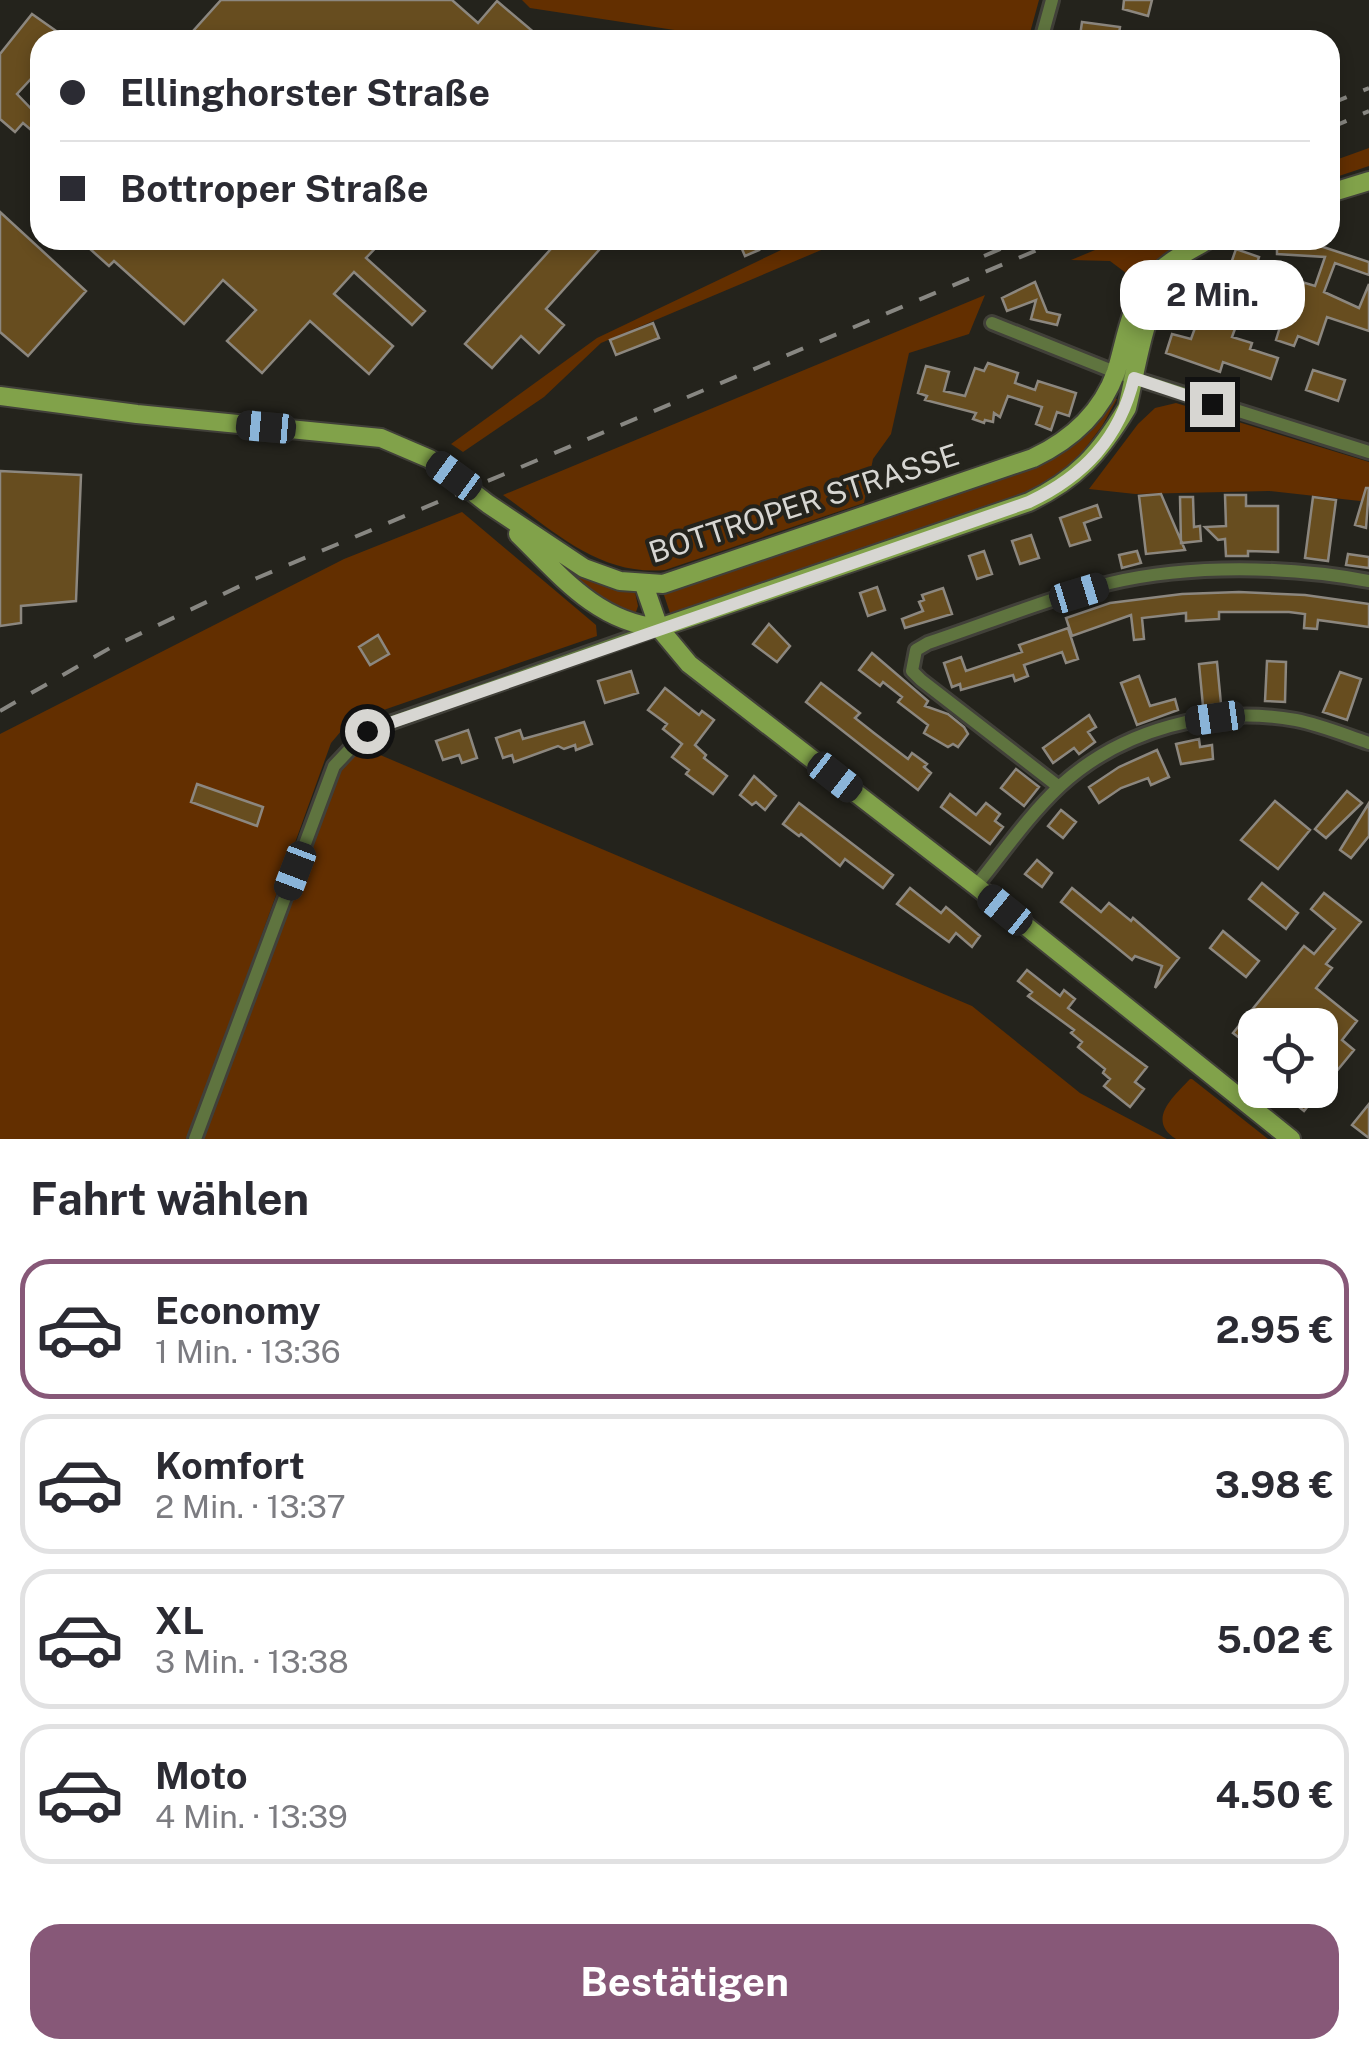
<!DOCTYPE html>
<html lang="de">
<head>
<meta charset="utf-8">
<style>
  :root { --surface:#fff; --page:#f7f7f7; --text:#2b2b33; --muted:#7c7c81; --line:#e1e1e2; --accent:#875878 }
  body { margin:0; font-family:"Public Sans",sans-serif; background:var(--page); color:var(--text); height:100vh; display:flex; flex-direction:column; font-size:38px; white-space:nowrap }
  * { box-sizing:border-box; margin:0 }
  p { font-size:32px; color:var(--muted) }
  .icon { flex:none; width:55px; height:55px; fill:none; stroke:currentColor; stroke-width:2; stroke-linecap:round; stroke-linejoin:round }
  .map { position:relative; height:1139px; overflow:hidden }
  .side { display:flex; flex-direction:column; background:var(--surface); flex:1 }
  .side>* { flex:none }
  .top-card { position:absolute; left:30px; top:30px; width:1310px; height:220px; border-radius:30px; box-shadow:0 5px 15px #0003; display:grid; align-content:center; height:220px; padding:0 30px; background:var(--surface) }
  .fabs { position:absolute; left:1238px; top:1008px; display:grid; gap:20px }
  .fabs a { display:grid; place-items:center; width:100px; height:100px; border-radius:20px; background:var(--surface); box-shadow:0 5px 15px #0003; font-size:50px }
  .end { position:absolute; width:45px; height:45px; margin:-22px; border:12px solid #d7d6d2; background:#111; box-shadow:0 0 0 5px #111 }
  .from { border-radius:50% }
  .bubble { position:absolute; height:70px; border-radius:30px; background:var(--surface); box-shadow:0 5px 15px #0003; font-size:32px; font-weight:700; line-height:70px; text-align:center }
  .car { position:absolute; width:30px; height:60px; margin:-30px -15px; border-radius:12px; box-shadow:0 0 8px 2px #0007; background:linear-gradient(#222 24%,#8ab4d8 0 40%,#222 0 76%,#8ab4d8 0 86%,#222 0) }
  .top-card b { display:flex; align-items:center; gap:35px; height:95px; font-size:38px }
  .top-card b+b { border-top:2px solid var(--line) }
  .top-card i { width:25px; height:25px; background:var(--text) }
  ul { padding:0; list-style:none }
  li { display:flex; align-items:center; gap:30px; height:140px; margin:0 20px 15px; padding:0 10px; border:5px solid var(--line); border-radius:30px }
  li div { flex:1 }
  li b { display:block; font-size:38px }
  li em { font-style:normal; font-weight:700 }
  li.current { border-color:var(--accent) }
  li>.icon { width:90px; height:90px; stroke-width:1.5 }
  h2 { padding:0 30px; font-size:45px; line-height:120px }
  .primary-button { display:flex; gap:20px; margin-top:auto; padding:20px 30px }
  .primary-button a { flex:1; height:115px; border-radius:30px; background:var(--accent); color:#fff; font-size:40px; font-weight:700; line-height:115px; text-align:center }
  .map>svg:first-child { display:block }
  .green { fill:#632f00 }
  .building { fill:#674d1f; stroke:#8c877f; stroke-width:2.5 }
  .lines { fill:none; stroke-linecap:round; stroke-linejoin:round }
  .street-casing { stroke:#414039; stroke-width:18 }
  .secondary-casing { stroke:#414039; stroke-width:22 }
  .street { stroke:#5f743f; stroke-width:12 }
  .secondary { stroke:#81a24a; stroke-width:18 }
  .rail { stroke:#888782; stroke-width:4; stroke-dasharray:18 18; stroke-linecap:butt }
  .route { stroke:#d7d6d2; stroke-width:12 }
  .labels { text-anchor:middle; stroke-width:8; stroke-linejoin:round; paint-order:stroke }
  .street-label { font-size:30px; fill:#d7d6d2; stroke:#24231c }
</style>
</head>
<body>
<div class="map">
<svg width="1369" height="1139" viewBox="0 0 1369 1139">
  <rect width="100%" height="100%" fill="#24231c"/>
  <path class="green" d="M522,0H1039L1028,40H740L530,8Z
    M1369,148V166L1330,179V162Z
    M802,240H845L601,343L544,397L463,452L451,444L597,338Z
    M1119,240H1191L1130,276L1110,261L1071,260Z
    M985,295L969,334L909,353L891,434L873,459L864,503L665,570C599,576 554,531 503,495Z
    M1111,397L1117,399L1102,426L1069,470L1021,498L671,616L663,592L1059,454L1083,435Z
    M1176,403L1369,462V502L1269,491L1135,494L1089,489L1138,424L1155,408Z
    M462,512L596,625L597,636L372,714L342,730L331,743L188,1139H0V734L344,559Z
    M510,522L602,582L635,592L638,606L636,612L606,606Z
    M359,746L972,1006L1080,1093L1167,1139H203L338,769Z
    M1190,1079H1192L1268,1139H1176C1146,1120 1173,1097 1190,1079Z"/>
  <path class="building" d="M221,0H452L478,23L497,1L543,40H185Z
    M1124,0H1152L1148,16L1123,9Z
    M32,14L69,40H40V48L33,56L40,62V69L17,94L40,118L30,129L23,123L15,132L0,119V54Z
    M1082,22L1120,27L1118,40L1080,36Z
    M0,212L86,291L28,356L0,332Z
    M80,240H383L366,258L425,311L412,325L354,272L334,294L393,346L369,374L310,321L262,373L227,341L256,310L223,280L184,324L114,261L109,266Z
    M559,240H608L546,309L564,325L539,353L521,336L492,368L465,344Z
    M738,240H754L759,250L745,256Z
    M1277,240H1317V245L1369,262V275L1335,263L1324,292L1359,308L1369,284V331L1327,317L1318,344L1298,336L1294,346L1276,340L1284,314L1251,302L1247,317L1240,315L1232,337L1252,343L1250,349L1278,358L1271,379L1223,362L1220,372L1166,353L1172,334L1191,339L1199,317L1211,321L1236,249L1259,257L1249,288L1274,297L1277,289L1297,296L1302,282L1315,286L1325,257L1277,254Z
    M1035,282L1047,312L1060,315L1057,325L1031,319L1036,300L1007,311L1002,298Z
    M653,323L659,338L616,355L610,340Z
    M988,363L1018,373L1015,383L1035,390L1038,381L1076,393L1069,416L1057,412L1051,430L1036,424L1042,407L1008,396L1000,417L994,413L993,422L985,420L984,423L973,419L976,413L925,400L927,396L918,393L926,366L949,372L944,391L965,396L975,368L984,371Z
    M1313,370L1345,380L1338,401L1306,390Z
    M0,471L81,475L76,601L21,606V623L0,626Z
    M1366,488H1369L1366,528L1355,525Z
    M1161,494L1185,550L1146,554L1139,496Z
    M1225,495H1246V506H1278V552L1248,551V556H1226L1225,539L1218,540L1205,527L1226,526Z
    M1180,497H1193L1194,527L1200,526L1201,541L1181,543Z
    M1313,497L1336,500L1328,561L1305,558Z
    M1097,505L1101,517L1084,523L1090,540L1070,546L1060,518Z
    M1031,535L1039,558L1020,564L1012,541Z
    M984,551L992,574L977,579L969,556Z
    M1137,551L1141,563L1122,568L1119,555Z
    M1348,554L1369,557V568L1346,565Z
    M877,587L885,610L868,616L860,593Z
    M943,588L952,614L905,628L902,619L923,611L919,602L924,600L922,595Z
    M1239,592L1305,595L1369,604V627L1318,620L1317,629L1304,628L1305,614L1289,612H1219V619L1186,621V613L1142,618L1144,639L1134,640L1131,615L1072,636L1066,618L1110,603L1182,594Z
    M769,624L790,646L777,662L753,644Z
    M1068,628L1078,659L1066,663L1062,652L1024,665L1028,676L1015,681L1013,675L961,690L960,684L952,687L944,663L961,657L966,671L1022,652L1019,645Z
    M378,635L389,654L370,665L359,647Z
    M872,653L928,701L925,706L948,714L964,727L968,734L958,747L953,744L948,747L924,733L928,725L898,702L902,697L883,682L880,686L859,670Z
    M1267,661L1286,662L1285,702L1265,701Z
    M1217,662L1221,704L1203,706L1199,664Z
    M631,671L638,693L605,703L598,681Z
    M1340,672L1361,679L1347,720L1323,712Z
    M1139,676L1150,706L1175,699L1178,710L1137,725L1121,683Z
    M821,683L860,713L855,718L874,733L908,759L912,753L927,764L924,767L931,773L918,790L806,702Z
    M665,688L699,715L702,711L714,720L695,745L706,755L704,758L727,776L713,794L686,774L689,770L672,757L682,744L663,729L667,724L648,710Z
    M1089,715L1096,727L1088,732L1095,742L1079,754L1074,748L1053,763L1043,748Z
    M584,722L592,744L576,750L575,745L564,749L558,746L514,762L512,755L503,758L496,738L520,730L523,739Z
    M468,730L477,758L462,763L459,755L443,760L436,741Z
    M1199,739L1200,747L1212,745L1213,759L1181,764L1176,744Z
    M1157,750L1169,777L1151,785L1148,778L1121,788L1099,803L1089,787L1119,767Z
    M1016,769L1039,787L1024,806L1001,788Z
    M754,776L776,796L765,810L756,802L752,805L740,795Z
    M197,784L263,807L257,826L191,802Z
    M1347,791L1362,803L1326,838L1315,829Z
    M950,794L976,815L986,803L1000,814L995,821L1003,827L990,844L941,807Z
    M1275,801L1310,830L1278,869L1241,840Z
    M799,803L893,875L883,888L845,859L840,866L801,834L799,836L783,824Z
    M1369,803V836L1351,858L1340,850Z
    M1061,810L1076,822L1063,838L1048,826Z
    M1037,860L1052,873L1042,887L1025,874Z
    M1262,883L1298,913L1286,929L1249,899Z
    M910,888L941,913L946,907L980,936L972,947L956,933L949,942L897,904Z
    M1072,888L1101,912L1109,903L1131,921L1133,918L1179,958L1155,988L1162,966L1135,956L1132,960L1061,902Z
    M1324,893L1361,922L1326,964L1332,968L1316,988L1357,1021L1342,1040L1354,1050L1304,1111L1278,1090H1320V1025H1255V1050L1233,1033L1304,946L1314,954L1335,929L1311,909Z
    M1223,931L1259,961L1246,977L1210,948Z
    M1027,970L1060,996L1064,990L1075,999L1068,1008L1147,1067L1135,1082L1144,1089L1130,1107L1104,1086L1110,1079L1103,1073L1105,1069L1078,1047L1082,1042L1071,1033L1074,1030L1028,996L1032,992L1018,981Z
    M1369,1104V1138L1352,1125Z"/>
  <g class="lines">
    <g class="street-casing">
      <path id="street" d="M1041,40L1052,0
        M992,323L1115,372L1369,452
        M1059,787L921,680L912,671L916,650L928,643C988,623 1049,598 1110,583C1190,564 1289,566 1369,581
        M976,886C1003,853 1028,816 1060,786C1122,729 1213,705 1296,720C1321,725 1345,735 1369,743
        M195,1139L334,766L367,731L656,629"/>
    </g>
    <g class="secondary-casing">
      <path id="secondary" d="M1330,193L1369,181
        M0,396L137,414L381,438L430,459L488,504L584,568L620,581L663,584L1033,458C1071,440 1101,414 1116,372C1126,340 1129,306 1152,279C1166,262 1189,251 1208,240
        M518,534C561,576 596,621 659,628L1029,502C1077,479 1100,453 1127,408C1140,354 1142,311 1177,265
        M644,585L659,628L689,664L976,886L1291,1139"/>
    </g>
    <use href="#street" class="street"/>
    <use href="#secondary" class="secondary"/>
    <path class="rail" d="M1330,104L1369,88
      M1330,128L1369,111
      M984,256L1021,240
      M0,711L110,648L257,578L1061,240"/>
  </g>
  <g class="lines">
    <path class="route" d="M367,731L1029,502C1084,476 1120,438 1134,378L1212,404"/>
  </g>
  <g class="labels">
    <g class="street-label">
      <text transform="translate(804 504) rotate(-18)" y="10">BOTTROPER STRASSE</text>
    </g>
  </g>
</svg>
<div class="fabs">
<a><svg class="icon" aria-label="locate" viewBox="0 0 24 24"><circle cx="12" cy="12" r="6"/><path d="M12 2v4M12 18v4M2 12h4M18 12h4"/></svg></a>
</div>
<i class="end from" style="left:367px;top:731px"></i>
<i class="end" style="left:1212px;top:404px"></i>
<div class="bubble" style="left:1120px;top:260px;width:185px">2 Min.</div>
<i class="car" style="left:266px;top:427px;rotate:275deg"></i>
<i class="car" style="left:454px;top:476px;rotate:306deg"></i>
<i class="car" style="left:1079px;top:593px;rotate:73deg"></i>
<i class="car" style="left:1215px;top:718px;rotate:262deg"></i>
<i class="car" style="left:835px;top:777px;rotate:128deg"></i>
<i class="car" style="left:295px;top:871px;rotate:201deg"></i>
<i class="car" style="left:1005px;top:910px;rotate:309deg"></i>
<div class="top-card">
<b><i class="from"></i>Ellinghorster Straße</b>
<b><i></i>Bottroper Straße</b>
</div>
</div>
<section class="side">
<h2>Fahrt wählen</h2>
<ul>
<li class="current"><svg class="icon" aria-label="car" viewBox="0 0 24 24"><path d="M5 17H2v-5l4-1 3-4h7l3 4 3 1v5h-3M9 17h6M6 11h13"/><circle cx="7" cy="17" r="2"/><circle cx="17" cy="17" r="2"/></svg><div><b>Economy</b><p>1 Min. · 13:36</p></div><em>2.95 €</em></li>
<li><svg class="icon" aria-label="car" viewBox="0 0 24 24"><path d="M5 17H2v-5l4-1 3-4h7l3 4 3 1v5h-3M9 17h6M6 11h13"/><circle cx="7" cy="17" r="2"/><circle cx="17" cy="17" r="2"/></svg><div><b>Komfort</b><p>2 Min. · 13:37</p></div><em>3.98 €</em></li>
<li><svg class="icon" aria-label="car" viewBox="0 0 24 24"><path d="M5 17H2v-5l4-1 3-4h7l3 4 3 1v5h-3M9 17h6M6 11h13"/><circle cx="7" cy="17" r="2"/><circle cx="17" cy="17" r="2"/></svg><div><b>XL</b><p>3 Min. · 13:38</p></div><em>5.02 €</em></li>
<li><svg class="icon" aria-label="car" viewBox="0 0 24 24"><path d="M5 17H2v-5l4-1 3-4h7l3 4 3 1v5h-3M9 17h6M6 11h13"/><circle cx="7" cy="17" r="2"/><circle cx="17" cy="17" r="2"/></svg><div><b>Moto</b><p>4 Min. · 13:39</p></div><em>4.50 €</em></li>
</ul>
<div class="primary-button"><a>Bestätigen</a></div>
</section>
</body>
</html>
